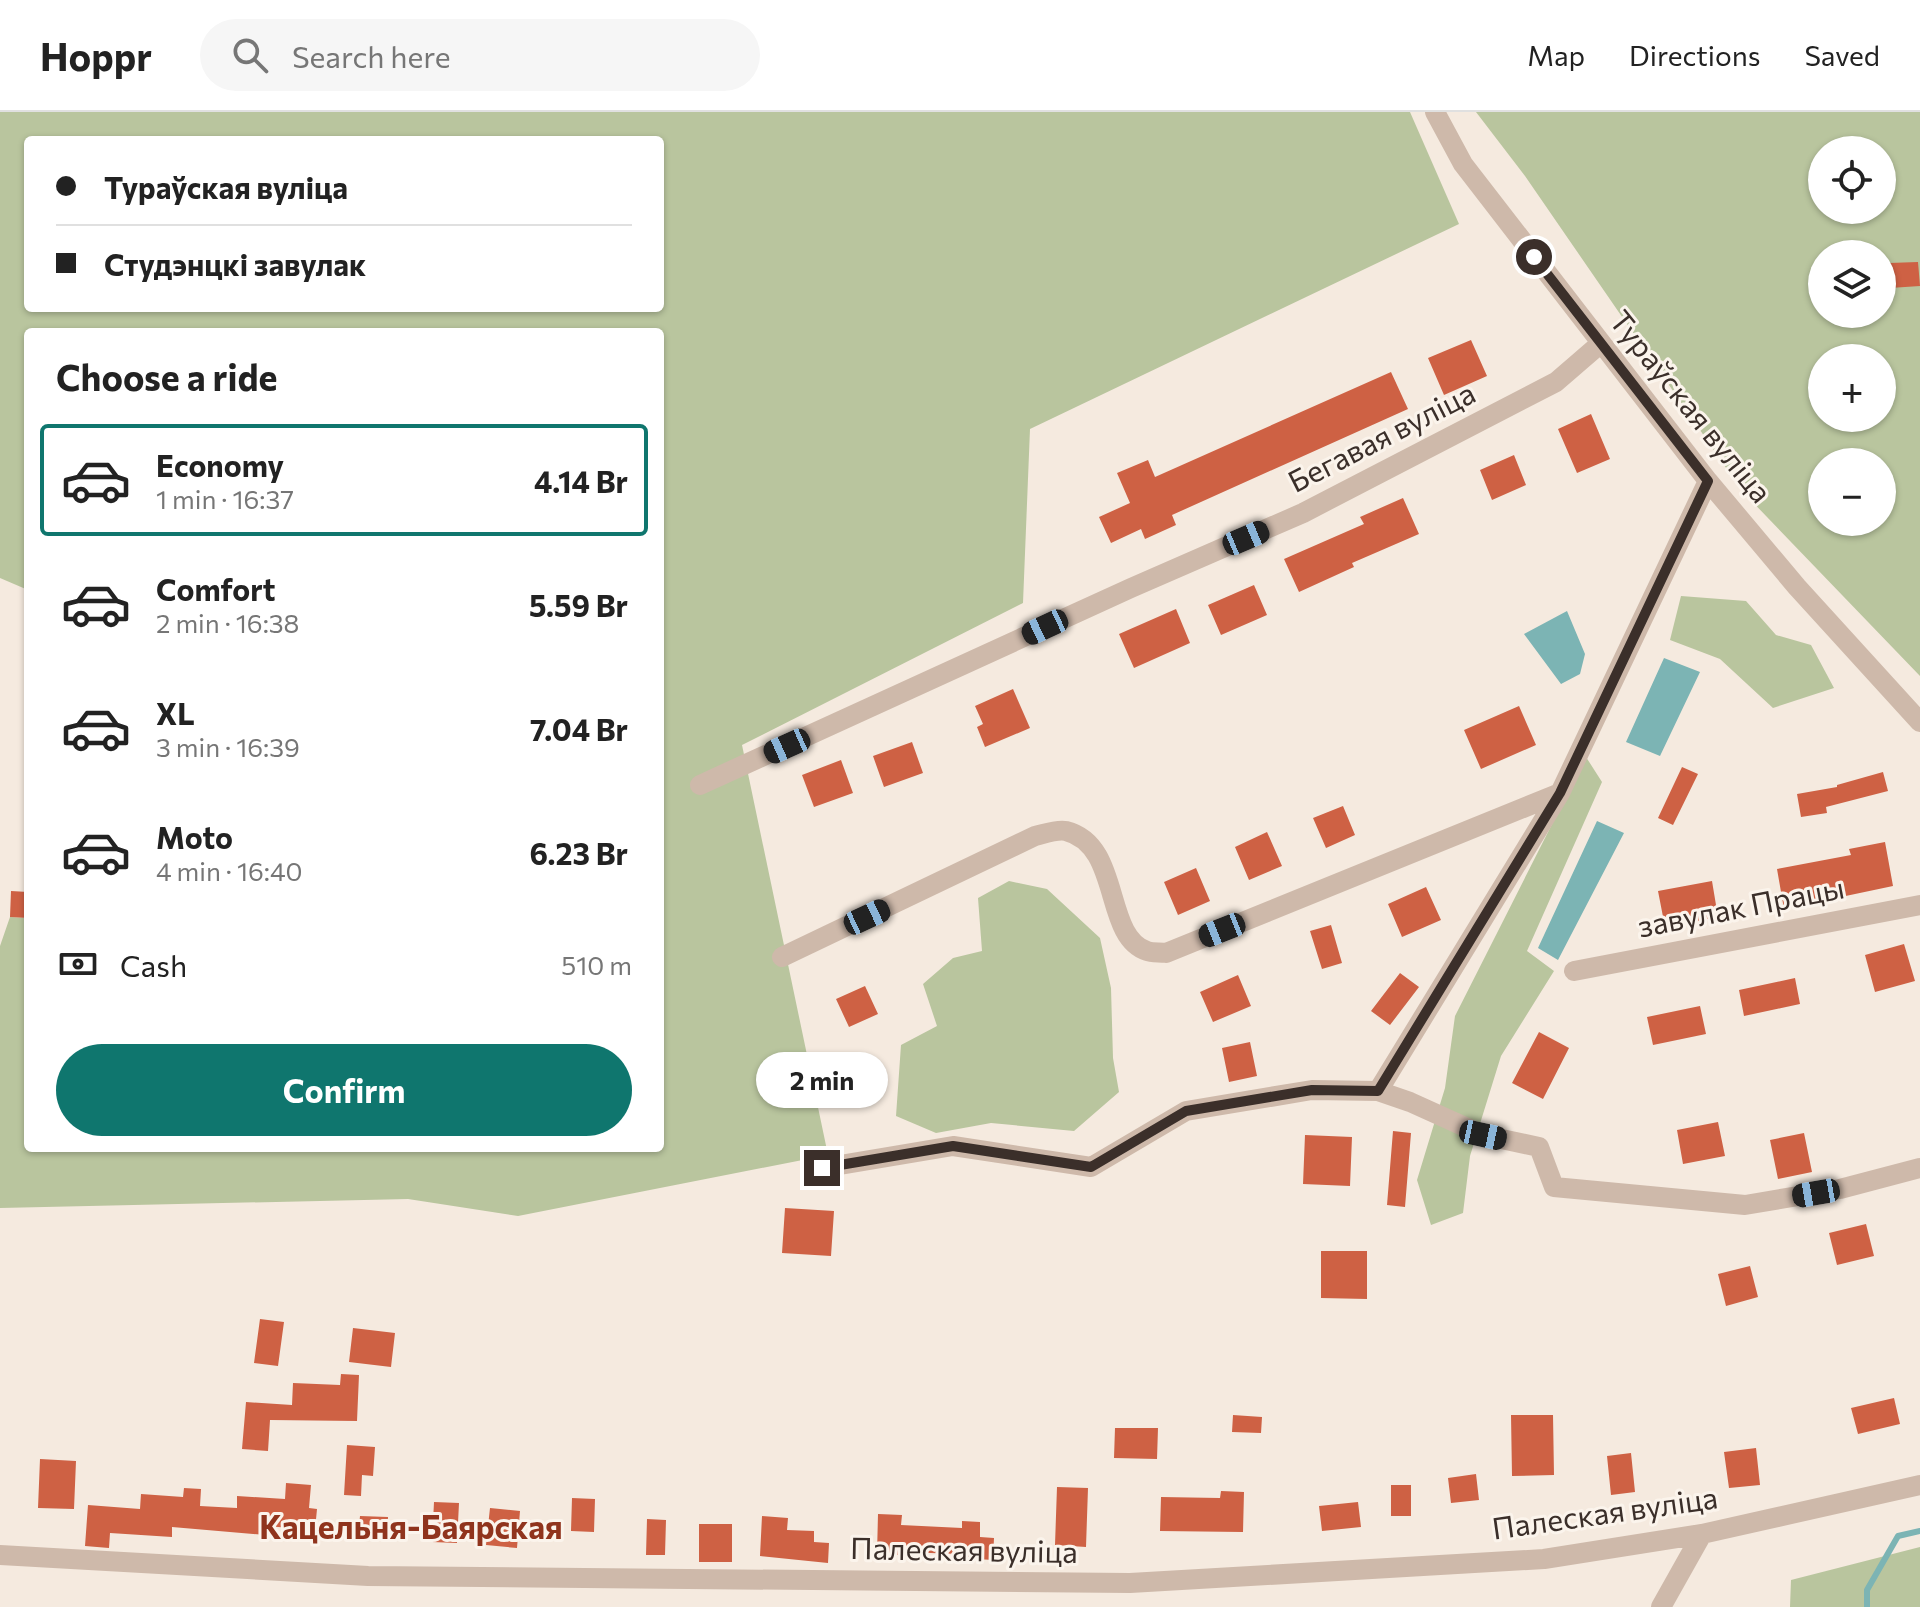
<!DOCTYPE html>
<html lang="en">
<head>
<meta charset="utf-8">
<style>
  :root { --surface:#fff; --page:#f6f6f6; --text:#222; --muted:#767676; --line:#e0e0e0; --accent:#0f766e }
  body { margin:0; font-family:Commissioner,sans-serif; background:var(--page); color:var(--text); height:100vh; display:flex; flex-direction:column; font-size:30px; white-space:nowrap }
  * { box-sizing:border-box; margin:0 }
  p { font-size:26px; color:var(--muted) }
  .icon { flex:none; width:44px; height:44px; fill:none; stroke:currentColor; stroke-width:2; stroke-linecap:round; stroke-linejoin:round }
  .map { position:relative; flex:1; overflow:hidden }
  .drawer { position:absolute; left:24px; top:216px; width:640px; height:824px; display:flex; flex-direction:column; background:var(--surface); border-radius:8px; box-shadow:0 2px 6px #0004 }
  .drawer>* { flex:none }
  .banner { position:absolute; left:24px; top:24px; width:640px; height:176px; border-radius:8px; box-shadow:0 2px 6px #0004; display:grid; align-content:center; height:176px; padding:0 32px; background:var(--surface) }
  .controls { position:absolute; left:1808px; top:24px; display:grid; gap:16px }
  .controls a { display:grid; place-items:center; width:88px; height:88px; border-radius:50%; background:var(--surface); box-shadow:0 2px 6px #0004; font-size:40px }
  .end { position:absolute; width:36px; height:36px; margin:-18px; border:10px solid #3b2f2a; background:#fff; box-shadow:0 0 0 4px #fff }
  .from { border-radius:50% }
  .bubble { position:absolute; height:56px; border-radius:28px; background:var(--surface); box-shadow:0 2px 6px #0004; font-size:26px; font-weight:700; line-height:56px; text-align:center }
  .car { position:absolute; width:24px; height:48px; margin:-24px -12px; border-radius:10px; box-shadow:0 0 6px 2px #0007; background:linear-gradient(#222 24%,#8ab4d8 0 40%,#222 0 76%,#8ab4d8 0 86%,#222 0) }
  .banner b { display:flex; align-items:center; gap:28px; height:76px; font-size:30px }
  .banner b+b { border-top:2px solid var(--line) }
  .banner i { width:20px; height:20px; background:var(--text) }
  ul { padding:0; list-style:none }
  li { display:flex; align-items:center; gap:24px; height:112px; margin:0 16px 12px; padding:0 16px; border:4px solid transparent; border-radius:8px }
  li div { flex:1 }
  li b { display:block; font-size:30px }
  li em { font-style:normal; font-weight:700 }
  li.selected { border-color:var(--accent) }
  li>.icon { width:72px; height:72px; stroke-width:1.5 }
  h2 { padding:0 32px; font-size:36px; line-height:96px }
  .pay { display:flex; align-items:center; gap:20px; height:88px; padding:0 32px; font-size:30px }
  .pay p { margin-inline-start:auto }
  .cta { display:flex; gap:16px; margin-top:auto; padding:16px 32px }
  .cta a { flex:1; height:92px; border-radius:48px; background:var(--accent); color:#fff; font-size:32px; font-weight:700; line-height:92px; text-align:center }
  header { display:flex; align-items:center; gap:48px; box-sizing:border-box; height:112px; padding:0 40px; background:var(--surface); border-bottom:2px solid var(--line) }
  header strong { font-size:38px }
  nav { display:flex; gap:44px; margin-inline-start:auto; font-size:28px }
  .search { width:560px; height:72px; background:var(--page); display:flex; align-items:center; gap:20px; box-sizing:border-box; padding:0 28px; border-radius:44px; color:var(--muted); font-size:30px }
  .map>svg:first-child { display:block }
  .green { fill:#b9c59e; fill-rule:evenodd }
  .water { fill:#7cb4b4 }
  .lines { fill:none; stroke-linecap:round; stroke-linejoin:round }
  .stream { stroke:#7cb4b4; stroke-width:6 }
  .building { fill:#ce6144 }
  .minor { stroke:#ceb9aa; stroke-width:20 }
  .route { stroke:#3b2f2a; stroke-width:10 }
  .labels { text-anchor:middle; stroke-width:6; stroke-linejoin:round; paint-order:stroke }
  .street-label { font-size:30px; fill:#3b2f2a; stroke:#fbf4ec }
  .neighbourhood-label { font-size:32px; font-weight:bold; fill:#90341d; stroke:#fbf4ec }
</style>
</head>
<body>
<header>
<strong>Hoppr</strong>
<div class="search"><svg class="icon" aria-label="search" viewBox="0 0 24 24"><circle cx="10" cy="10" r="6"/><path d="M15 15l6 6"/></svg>Search here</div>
<nav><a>Map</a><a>Directions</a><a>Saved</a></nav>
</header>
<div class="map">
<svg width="1920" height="1495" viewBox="0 0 1920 1495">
  <rect width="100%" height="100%" fill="#f5eadf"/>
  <path class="green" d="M0,0H1410L1459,112L1030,317L1023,491L742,633L828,1043L518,1104L408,1087L0,1096V834L10,805L28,806V1036H660V220H28V478L0,466ZM28,28H660V196H28Z
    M1476,0H1920V564L1742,379L1525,64ZM1822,38H1882V98H1822ZM1822,142H1882V202H1822ZM1822,246H1882V306H1822ZM1822,350H1882V410H1822Z
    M1681,484L1746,489L1776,523L1811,533L1834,576L1773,596L1720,547L1670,528Z
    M1586,645L1602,670L1527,839L1554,859L1501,944L1470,1044L1463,1101L1431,1113L1417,1068L1445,976L1455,904Z
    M1009,769L1047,777L1100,826L1111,876L1113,946L1119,980L1074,1019L991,1011L936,1021L896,1004L901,933L937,914L923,872L953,846L982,839L978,786Z
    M1920,1435V1495H1790L1791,1468Z"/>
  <path class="water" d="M1567,499L1585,542L1580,562L1561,572L1524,522Z
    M1664,546L1700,560L1660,644L1626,630Z
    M1597,709L1624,721L1558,848L1538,836Z"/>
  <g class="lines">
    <path class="stream" d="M1867,1495V1478L1898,1424L1920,1419"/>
  </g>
  <path class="building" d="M1918,150L1920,174L1890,176L1889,151Z
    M1471,228L1487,264L1444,283L1428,246Z
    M1391,260L1408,297L1172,403L1176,413L1145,427L1141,417L1111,431L1099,405L1130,391L1117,361L1148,348L1155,365Z
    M1591,302L1610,347L1577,361L1558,317Z
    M1514,343L1526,373L1492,388L1480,358Z
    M1403,386L1419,422L1352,451L1354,455L1299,480L1284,447L1364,412L1360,405Z
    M1254,473L1267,503L1221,523L1208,493Z
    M1176,497L1190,531L1134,556L1119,522Z
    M1013,577L1030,616L985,635L977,615L983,612L975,594Z
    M1519,594L1536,633L1481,657L1464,618Z
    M912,630L923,661L884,675L873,644Z
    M841,648L853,681L814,695L802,663Z
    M1682,655L1698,662L1673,713L1658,706Z
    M1883,660L1888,679L1826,695L1827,701L1801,705L1797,682L1837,675V673Z
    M1343,694L1355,723L1326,736L1313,706Z
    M1267,720L1282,754L1249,768L1235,735Z
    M1885,730L1893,774L1784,797L1777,757L1851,743L1849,737Z
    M1196,756L1210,789L1178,803L1164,770Z
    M1712,769L1718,805L1665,815L1658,779Z
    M1426,775L1441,808L1402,825L1388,792Z
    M11,779L28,780V806L10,805Z
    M1331,813L1342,851L1322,857L1310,819Z
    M1904,832L1915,869L1875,880L1865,843Z
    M1400,861L1419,875L1390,913L1371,899Z
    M1238,863L1251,894L1213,910L1200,880Z
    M1795,866L1800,892L1744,904L1739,878Z
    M865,874L878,902L849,915L836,887Z
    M1700,894L1706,922L1653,933L1647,905Z
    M1539,920L1569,936L1543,987L1512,971Z
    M1250,930L1257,964L1229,970L1222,936Z
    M852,942L865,985L845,991L833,948Z
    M1718,1010L1725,1044L1683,1052L1677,1018Z
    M1393,1019L1411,1021L1405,1095L1387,1093Z
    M1804,1021L1812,1060L1778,1067L1770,1028Z
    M1305,1023L1352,1025L1350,1074L1303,1072Z
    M785,1096L834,1099L831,1144L782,1141Z
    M1866,1112L1874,1144L1837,1153L1829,1121Z
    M1321,1139H1367V1187L1321,1186Z
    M1750,1154L1758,1185L1726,1194L1718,1162Z
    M260,1207L284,1210L278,1254L254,1251Z
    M353,1216L395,1221L391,1255L349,1250Z
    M341,1262L359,1263L357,1309L270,1308L268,1339L242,1337L246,1290L292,1293L293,1271L340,1273Z
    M1894,1286L1900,1312L1858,1322L1851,1296Z
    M1233,1303L1262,1305L1261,1321L1232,1320Z
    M1511,1303H1553L1554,1363L1512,1364Z
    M1115,1316H1158L1157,1347L1114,1346Z
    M347,1333L375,1335L373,1364L362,1363L361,1384L344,1383Z
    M1756,1336L1760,1373L1729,1376L1724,1340Z
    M1631,1341L1635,1380L1611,1383L1607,1344Z
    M40,1347L76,1349L74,1397L38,1396Z
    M1476,1362L1479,1388L1451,1391L1448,1366Z
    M286,1371L311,1373L309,1396L317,1397L315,1418L266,1414V1423L172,1415V1425L110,1421L109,1436L85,1434L88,1393L140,1397L141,1382L183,1385L184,1376L201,1377L200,1394L237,1396V1384L285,1387Z
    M1391,1373H1411V1404H1391Z
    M1057,1375L1088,1376L1086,1435L1055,1433Z
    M1221,1379L1244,1380L1243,1420L1160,1419L1161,1385L1220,1386Z
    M572,1386L595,1387L594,1420L571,1419Z
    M434,1390L459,1391L457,1431L432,1430Z
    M1358,1390L1361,1415L1322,1419L1319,1394Z
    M490,1396L520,1399L517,1436L486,1433Z
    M878,1402L902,1403L901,1413L962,1416V1409L980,1410V1425L994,1426L993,1448L960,1446V1442L901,1440L900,1443L877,1442Z
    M360,1404L388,1405L387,1427L358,1425Z
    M762,1404L788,1406L787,1418L814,1419V1430L829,1431L828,1451L760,1444Z
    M647,1407L666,1408L665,1443H646Z
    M699,1412H732V1450H699Z"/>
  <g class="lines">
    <path class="minor" d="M1435,0L1463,52L1708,369L1797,475L1920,610
      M700,673L1131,476L1303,401L1556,270L1600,232
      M782,845L1035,724C1044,722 1057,717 1066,719C1122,733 1103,825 1147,839C1152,841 1160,840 1166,841L1560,681
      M1574,859L1920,793
      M1378,979L1560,681L1708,369
      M822,1056L953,1034L1091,1055L1186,999L1312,978L1378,979L1410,990L1483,1023L1539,1035L1554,1075L1745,1093L1840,1077L1920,1056
      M0,1443L368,1464L1130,1471L1544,1447L1702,1422L1920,1373
      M1661,1495L1702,1422"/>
  </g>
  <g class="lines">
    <path class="route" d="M822,1056L953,1034L1091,1055L1186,999L1312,978L1378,979L1560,681L1708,369L1534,145"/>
  </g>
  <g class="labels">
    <g class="street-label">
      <text transform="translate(1690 295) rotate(51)" y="10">Тураўская вуліца</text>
      <text transform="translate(1382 326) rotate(-27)" y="10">Бегавая вуліца</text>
      <text transform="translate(1741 796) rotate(-11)" y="10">завулак Працы</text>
      <text transform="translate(1605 1402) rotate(-8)" y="10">Палеская вуліца</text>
      <text transform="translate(964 1439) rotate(1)" y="10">Палеская вуліца</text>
    </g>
    <g class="neighbourhood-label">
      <text x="411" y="1427">Кацельня-Баярская</text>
    </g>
  </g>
</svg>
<div class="controls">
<a><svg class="icon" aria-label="locate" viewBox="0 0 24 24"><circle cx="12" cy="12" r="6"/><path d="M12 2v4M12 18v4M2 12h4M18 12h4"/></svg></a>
<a><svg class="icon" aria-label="layers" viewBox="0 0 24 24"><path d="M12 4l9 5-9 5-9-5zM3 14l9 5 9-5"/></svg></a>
<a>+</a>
<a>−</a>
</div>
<i class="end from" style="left:1534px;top:145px"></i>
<i class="end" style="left:822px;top:1056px"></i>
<div class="bubble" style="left:756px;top:940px;width:132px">2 min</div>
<i class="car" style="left:1246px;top:426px;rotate:67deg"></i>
<i class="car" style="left:1045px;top:515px;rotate:245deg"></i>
<i class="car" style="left:787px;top:634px;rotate:246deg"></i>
<i class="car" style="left:867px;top:805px;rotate:65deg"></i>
<i class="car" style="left:1222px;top:818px;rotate:248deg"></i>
<i class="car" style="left:1483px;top:1023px;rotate:102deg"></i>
<i class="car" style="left:1816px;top:1081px;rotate:260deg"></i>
<div class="banner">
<b><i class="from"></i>Тураўская вуліца</b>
<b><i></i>Студэнцкі завулак</b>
</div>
<section class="drawer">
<h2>Choose a ride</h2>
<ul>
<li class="selected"><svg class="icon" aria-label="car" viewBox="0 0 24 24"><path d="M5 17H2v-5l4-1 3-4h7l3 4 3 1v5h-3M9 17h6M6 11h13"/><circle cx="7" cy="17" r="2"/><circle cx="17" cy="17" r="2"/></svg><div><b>Economy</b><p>1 min · 16:37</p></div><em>4.14 Br</em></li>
<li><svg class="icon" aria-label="car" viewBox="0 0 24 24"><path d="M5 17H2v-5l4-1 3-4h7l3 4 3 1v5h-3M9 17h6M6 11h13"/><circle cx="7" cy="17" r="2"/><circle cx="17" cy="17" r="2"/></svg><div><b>Comfort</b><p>2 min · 16:38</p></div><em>5.59 Br</em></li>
<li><svg class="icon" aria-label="car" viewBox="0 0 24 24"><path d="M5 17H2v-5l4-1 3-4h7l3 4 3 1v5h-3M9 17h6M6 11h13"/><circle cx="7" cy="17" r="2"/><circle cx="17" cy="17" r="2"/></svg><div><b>XL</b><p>3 min · 16:39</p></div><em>7.04 Br</em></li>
<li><svg class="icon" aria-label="car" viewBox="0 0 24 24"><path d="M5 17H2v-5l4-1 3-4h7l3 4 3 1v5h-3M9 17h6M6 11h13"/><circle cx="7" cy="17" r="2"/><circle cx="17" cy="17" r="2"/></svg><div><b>Moto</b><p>4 min · 16:40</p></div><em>6.23 Br</em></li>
</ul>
<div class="pay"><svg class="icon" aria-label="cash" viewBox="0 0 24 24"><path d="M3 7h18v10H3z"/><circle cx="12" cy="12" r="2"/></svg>Cash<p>510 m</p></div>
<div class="cta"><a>Confirm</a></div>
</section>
</div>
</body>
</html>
